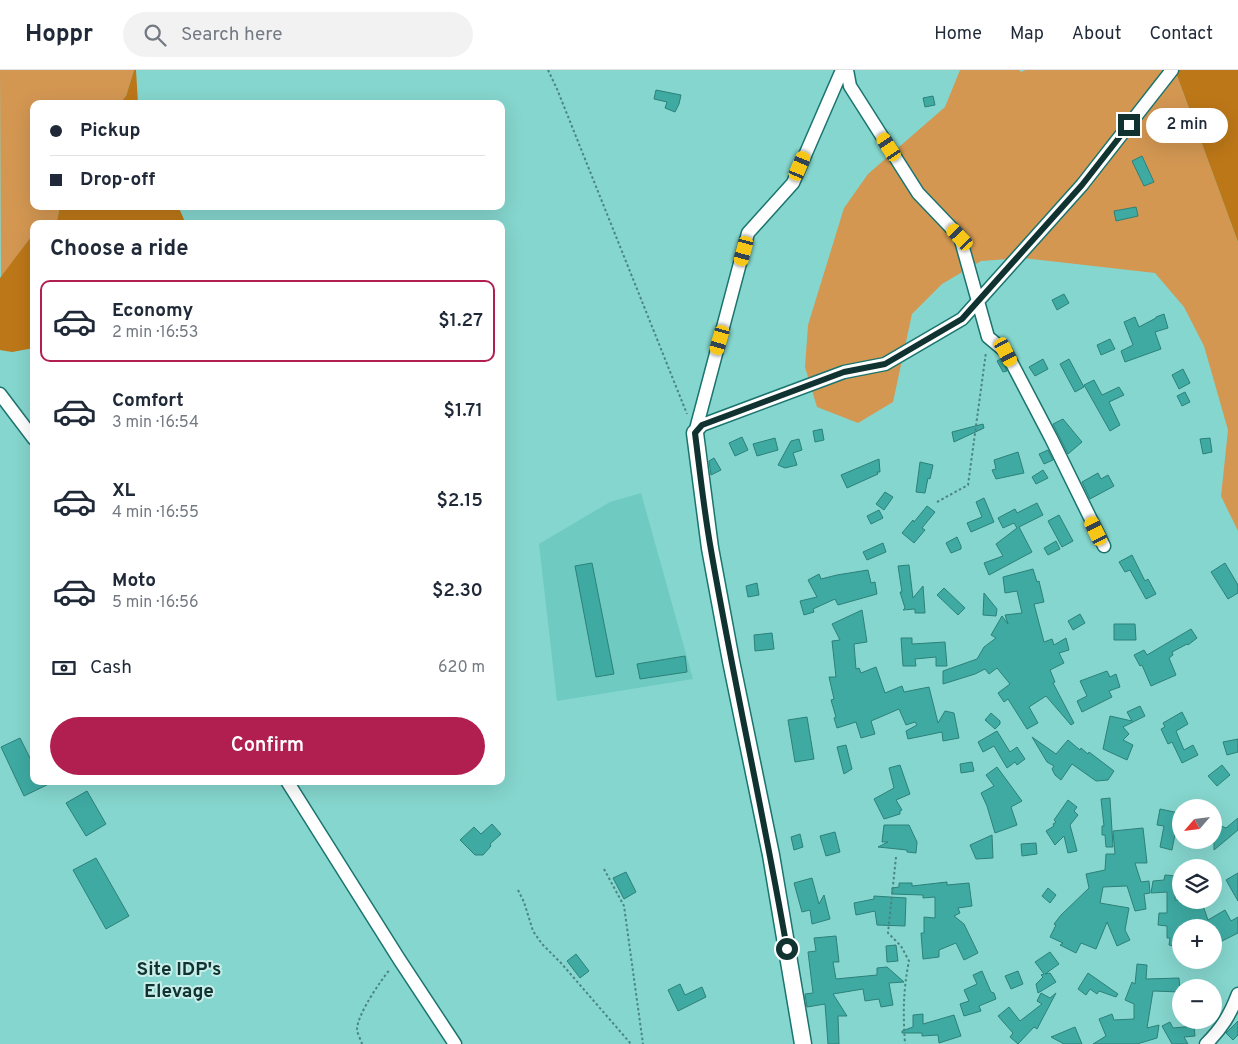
<!DOCTYPE html>
<html lang="en">
<head>
<meta charset="utf-8">
<style>
  :root { --surface:#fff; --page:#f2f2f3; --text:#1f2937; --muted:#747a83; --line:#e0e1e3; --accent:#b01f4f }
  body { margin:0; font-family:Overpass,sans-serif; background:var(--page); color:var(--text); height:100vh; display:flex; flex-direction:column; font-size:19px; white-space:nowrap }
  * { box-sizing:border-box; margin:0 }
  p { font-size:16px; color:var(--muted) }
  .icon { flex:none; width:28px; height:28px; fill:none; stroke:currentColor; stroke-width:2; stroke-linecap:round; stroke-linejoin:round }
  .map { position:relative; flex:1; overflow:hidden }
  .drawer { position:absolute; left:30px; top:150px; width:475px; height:565px; display:flex; flex-direction:column; background:var(--surface); border-radius:10px; box-shadow:0 5px 20px #0002 }
  .drawer>* { flex:none }
  .hud { position:absolute; left:30px; top:30px; width:475px; height:110px; border-radius:10px; box-shadow:0 5px 20px #0002; display:grid; align-content:center; height:110px; padding:0 20px; background:var(--surface) }
  .needle { width:32px; rotate:242deg }
  .tools { position:absolute; left:1172px; top:729px; display:grid; gap:10px }
  .tools a { display:grid; place-items:center; width:50px; height:50px; border-radius:50%; background:var(--surface); box-shadow:0 5px 20px #0002; font-size:25px }
  .end { position:absolute; width:22px; height:22px; margin:-11px; border:6px solid #103230; background:#fff; box-shadow:0 0 0 2px #fff }
  .from { border-radius:50% }
  .bubble { position:absolute; height:35px; border-radius:18px; background:var(--surface); box-shadow:0 5px 20px #0002; font-size:16px; font-weight:600; line-height:35px; text-align:center }
  .car { position:absolute; width:15px; height:30px; margin:-15px -8px; border-radius:6px; box-shadow:0 0 4px 1px #0007; background:linear-gradient(#f5c518 24%,#345 0 40%,#f5c518 0 76%,#345 0 86%,#f5c518 0) }
  .hud b { display:flex; align-items:center; gap:18px; height:48px; font-size:19px }
  .hud b+b { border-top:1px solid var(--line) }
  .hud i { width:12px; height:12px; background:var(--text) }
  ul { padding:0; list-style:none }
  li { display:flex; align-items:center; gap:15px; height:82px; margin:0 10px 8px; padding:0 10px; border:2px solid transparent; border-radius:10px }
  li div { flex:1 }
  li b { display:block; font-size:19px }
  li em { font-style:normal; font-weight:600 }
  li.current { border-color:var(--accent) }
  li>.icon { width:45px; height:45px; stroke-width:1.5 }
  h2 { padding:0 20px; font-size:22px; line-height:60px }
  .pay { display:flex; align-items:center; gap:12px; height:55px; padding:0 20px; font-size:19px }
  .pay p { margin-inline-start:auto }
  .primary-button { display:flex; gap:10px; margin-top:auto; padding:10px 20px }
  .primary-button a { flex:1; height:58px; border-radius:30px; background:var(--accent); color:#fff; font-size:20px; font-weight:600; line-height:58px; text-align:center }
  header { display:flex; align-items:center; gap:30px; box-sizing:border-box; height:70px; padding:0 25px; background:var(--surface); border-bottom:1px solid var(--line) }
  header strong { font-size:24px }
  nav { display:flex; gap:28px; margin-inline-start:auto; font-size:18px }
  .search { width:350px; height:45px; background:var(--page); display:flex; align-items:center; gap:12px; box-sizing:border-box; padding:0 18px; border-radius:28px; color:var(--muted); font-size:19px }
  .map>svg:first-child { display:block }
  .built { fill:#6fcac2 }
  .green { fill:#d39752 }
  .forest { fill:#bc7718 }
  .building { fill:#3eaaa2; stroke:#2c817a }
  .lines { fill:none; stroke-linecap:round; stroke-linejoin:round }
  .minor-casing { stroke:#1b746e; stroke-width:15 }
  .tertiary-casing { stroke:#1b746e; stroke-width:19 }
  .path { stroke:#4b8580; stroke-width:2; stroke-dasharray:2.5 2.5; stroke-linecap:butt }
  .minor { stroke:#fff; stroke-width:12 }
  .tertiary { stroke:#fff; stroke-width:16 }
  .route { stroke:#103230; stroke-width:6 }
  .labels { text-anchor:middle; stroke-width:4; stroke-linejoin:round; paint-order:stroke }
  .district-label { font-size:19px; font-weight:bold; fill:#103230; stroke:#c8eeea }
</style>
</head>
<body>
<header>
<strong>Hoppr</strong>
<div class="search"><svg class="icon" aria-label="search" viewBox="0 0 24 24"><circle cx="10" cy="10" r="6"/><path d="M15 15l6 6"/></svg>Search here</div>
<nav><a>Home</a><a>Map</a><a>About</a><a>Contact</a></nav>
</header>
<div class="map">
<svg width="1238" height="974" viewBox="0 0 1238 974">
  <rect width="100%" height="100%" fill="#85d6ce"/>
  <path class="built" d="M641,423L693,609L557,631L539,474L610,432Z"/>
  <path class="green" d="M0,0H134L126,26L119,34H34V136H60L57,151L51,154H34V163L1,208Z
    M960,0H1019L1021,2L1026,0H1175L1238,172V461L1221,426L1228,360L1204,276L1184,237L1155,203L1023,188L981,191L942,214L912,244L893,332L858,353L817,337L805,297L808,255L844,138L868,104L945,37Z"/>
  <path class="forest" d="M134,0H136L138,34H119L126,26Z
    M1175,0H1238V172Z
    M60,136H178L186,154H51L57,151Z
    M34,163V278L12,282L0,280V208Z"/>
  <path class="building" d="M656,20L681,25L679,34L675,42L665,38L667,32L654,29Z
    M933,26L935,35L925,37L923,28Z
    M1142,86L1154,112L1144,116L1132,91Z
    M1136,137L1138,146L1116,151L1114,141Z
    M1064,224L1069,233L1057,240L1052,230Z
    M1164,244L1168,258L1155,262L1161,279L1125,292L1121,281L1133,275L1124,252L1135,247L1139,257L1156,248V247Z
    M1110,269L1115,279L1101,285L1097,275Z
    M1001,289L1007,301L1003,302L997,291Z
    M1043,289L1048,299L1035,306L1029,297Z
    M1069,289L1084,317L1075,322L1060,294Z
    M1183,299L1190,313L1179,319L1172,305Z
    M1094,310L1102,325L1119,317L1124,325L1109,332L1120,355L1110,361L1084,315Z
    M1185,322L1190,332L1182,336L1177,326Z
    M1063,349L1082,372L1068,384L1053,354Z
    M983,354L984,358L954,372L952,362Z
    M822,359L824,370L815,372L813,361Z
    M742,367L748,380L735,386L729,373Z
    M775,368L778,380L757,386L753,374Z
    M1210,368L1212,382L1203,384L1200,369Z
    M799,369L802,380L793,383L797,395L785,398L778,395L791,371Z
    M1048,380L1053,390L1044,394L1039,384Z
    M1018,382L1024,403L996,409L992,400L996,399L994,390Z
    M714,388L721,400L711,405L709,391Z
    M879,389L880,402H877L878,404L847,418L841,405Z
    M920,392L933,395L930,409L928,408L925,423L916,422Z
    M1043,400L1048,408L1036,414L1032,407Z
    M1098,403L1101,409L1108,405L1114,416L1090,429L1082,412Z
    M885,422L893,427L884,440L876,434Z
    M984,428L994,452L971,462L967,453L982,447L976,432Z
    M1037,433L1043,445L1019,457L1032,482L989,505L984,493L1003,486L996,474L1017,458L1014,453L1003,458L998,448L1015,439L1017,443Z
    M927,436L935,442L922,458L925,460L914,473L902,463L913,450L914,452Z
    M879,440L883,448L871,454L867,446Z
    M1059,445L1073,471L1062,477L1048,451Z
    M957,467L961,476V479L951,483L946,473Z
    M1056,471L1060,479L1048,485L1044,478Z
    M883,473L886,482L867,490L863,482Z
    M1132,485L1145,511L1148,509L1156,524L1146,529L1130,500L1125,502L1119,492Z
    M592,493L614,604L596,607L575,496Z
    M1225,493L1238,515V523L1228,529L1211,502Z
    M909,495L913,528L923,516L925,543H915V539L903,540L905,538L900,522H902L898,496Z
    M1033,499L1037,512L1039,511L1044,532L1034,534L1044,572L1052,569L1054,575L1066,568L1069,580L1059,583L1064,593L1050,600L1055,612L1053,613L1074,653L1071,655L1046,626L1029,637L1038,653L1027,659L1008,629L1004,632L998,623L1010,614L997,598L989,604L985,599L975,604L943,614V601L977,589L984,577L996,568L991,565L1002,546L1008,554L1005,545L1022,543L1017,521L1005,523L1003,507Z
    M868,500L871,513L875,512L877,524L838,535L835,529L813,539L814,542L804,545L800,531L817,527L808,510L819,504L821,509L837,505Z
    M757,513L759,525L748,527L746,516Z
    M944,518L965,538L958,545L937,525Z
    M984,523L997,539L996,546L983,545Z
    M862,540L867,572L854,574L856,599L859,598L861,603L876,597L885,623L902,616L904,622L929,617L938,653L945,641L954,643L959,668L943,671L942,662L908,669L906,661L917,655L915,652L906,655L899,639L871,651L875,664L861,668L856,652L837,658L834,648L836,647L831,630L834,629L829,607H836L832,571L840,570L832,554Z
    M1080,544L1085,553L1073,560L1068,551Z
    M1114,554H1135L1136,570H1114Z
    M1191,559L1197,568L1188,575L1187,574L1172,582L1173,585L1169,588L1176,605L1151,616L1142,595L1140,596L1134,585L1144,580L1147,585Z
    M772,563L774,579L755,581L754,565Z
    M901,568H912V574L945,572L947,596H936V587L915,589L916,596H903Z
    M685,586L687,602L640,609L637,594Z
    M1107,601L1110,607L1116,604L1120,617L1109,621L1112,627L1082,642L1077,631L1087,626L1080,611Z
    M1140,636L1145,646L1123,657L1129,664L1123,670L1133,675L1127,690L1103,679L1110,646L1132,651L1127,642Z
    M1182,642L1188,654L1176,661L1184,680L1193,675L1198,685L1182,693L1172,672L1168,674L1161,659L1165,657L1163,653Z
    M991,643L1000,651V654L995,659L985,650Z
    M807,647L814,689L795,692L788,650Z
    M997,661L1010,682L1017,677L1025,689L1017,695L1015,692L1007,698L994,676L983,682L978,672Z
    M1032,667L1056,684L1068,670L1080,680L1081,678L1088,684L1089,682L1114,701L1108,710L1096,711L1072,694L1061,710L1055,705L1052,699L1054,696L1047,692Z
    M20,668L34,696V711H55L24,726L1,677Z
    M1238,669V682L1227,685L1223,672Z
    M846,675L852,699L844,704L837,677Z
    M972,692L974,701L961,703L960,694Z
    M900,695L910,724L896,730L902,740L900,741V744L884,749L874,729L894,718L889,698Z
    M1222,695L1230,705L1217,716L1208,706Z
    M997,697L1022,731L1011,737L1017,755L995,763L987,736L981,723L994,716L986,705Z
    M87,721L106,754L86,766L66,733Z
    M1110,728L1113,777H1106L1105,765H1102V756H1104L1101,729Z
    M1068,730L1077,737L1074,741L1078,745L1070,755L1077,781L1068,783L1064,766L1055,775L1046,761L1054,756L1053,754L1056,752L1054,750Z
    M1160,739L1179,743L1172,780L1160,777L1164,756L1157,755Z
    M1238,748V760L1214,780V753L1226,758Z
    M492,754L501,764L490,774L491,776L483,785H475L460,770L474,757L481,764Z
    M884,755H909L917,772L916,783L907,782V780L878,777L888,772H882Z
    M1143,758L1147,793H1135L1141,812L1149,811L1150,823L1144,824L1146,839L1135,841L1127,816L1103,817L1100,833L1129,838L1125,860L1130,870L1117,876L1107,852L1096,879L1081,873L1076,883L1060,875L1063,873L1050,867L1056,855L1054,854L1061,845L1089,818L1086,804L1105,800L1106,784H1115L1113,761Z
    M835,762L840,782L826,786L820,766Z
    M800,764L803,777L794,780L791,767Z
    M992,765L993,788L976,789L970,775Z
    M1036,773L1037,784L1022,786L1021,774Z
    M96,788L129,846L106,859L73,800Z
    M626,802L636,822L624,829L613,808Z
    M1238,803V831L1226,810Z
    M1165,805L1177,806L1175,830H1201L1208,850L1225,840L1231,851L1238,847V863L1220,872L1216,858H1181V878L1169,875L1170,868H1167V856L1158,855L1159,843H1167V822L1151,823L1153,811L1164,810Z
    M812,808L819,834L824,825L830,849L812,854L810,840L802,842L794,813Z
    M947,812V815L969,813L972,836L958,838L960,843L954,846L964,854L978,883L964,890L956,873L939,880V887L923,889L921,863H924V847L935,848V827L923,828V825L892,824V818L899,817V813H912V816Z
    M1048,818L1056,825L1050,833L1042,826Z
    M874,826L906,828L905,856L877,855L875,841L856,845L854,833L874,829Z
    M836,866L839,892H833L836,909L877,905V898L887,897L904,912L889,913L893,935L881,937L879,929L865,931L863,919L833,924L847,946H838L839,974H828L825,934L807,937L805,924L813,923L808,882L816,881L814,868Z
    M896,875L898,891L887,892L886,876Z
    M1050,882L1059,894L1045,904L1050,903L1056,912L1038,923L1036,914L1043,907L1041,905L1044,904L1035,892Z
    M576,884L589,901L580,908L567,891Z
    M1137,894L1147,895L1146,909L1179,908L1180,922L1153,921L1147,958L1159,955L1157,968L1137,974H1093L1106,966L1099,949L1112,944L1114,950L1134,949V934L1125,930L1132,912L1135,914Z
    M982,901L991,922L994,923L996,929L979,936L981,941L964,946L960,934L969,931L964,920L977,914L973,905Z
    M1018,901L1023,914L1011,919L1005,906Z
    M1088,903L1118,924L1116,927L1099,921L1097,924L1090,919L1086,925L1078,919Z
    M680,914L685,925L702,917L706,927L678,941L668,920Z
    M1041,923L1050,928L1056,923L1037,959L1034,957L1018,974L1010,967L1013,963L998,946L1009,937L1020,951L1042,934L1037,931Z
    M923,944V954L954,945L961,966L939,973L938,965L922,966V963H902V961L913,957V945Z
    M1238,951V965L1233,970L1226,963Z
    M1170,952L1173,958L1194,956L1195,966L1184,967L1188,974H1172L1162,956Z
    M1075,957L1082,974H1064L1051,967Z"/>
  <g class="lines">
    <g class="minor-casing">
      <path id="minor" d="M847,0L850,16L918,123L960,167L988,267L1006,282L1051,368L1104,476
        M0,324L34,369
        M695,363L702,355L844,302L885,294L962,249L1082,115L1172,0
        M695,363L748,163L793,113L842,0
        M287,711L399,889L455,974
        M1206,974C1222,958 1230,945 1238,924"/>
    </g>
    <g class="tertiary-casing">
      <path id="tertiary" d="M695,363L710,478L731,591L771,785L803,974"/>
    </g>
    <path class="path" d="M548,0L557,19L687,344
      M937,432L968,415L986,282
      M896,787L888,863L901,876L909,891C903,921 903,943 905,974
      M604,799L624,836L643,974
      M518,820L524,832L533,861L542,874L561,893L631,974
      M362,974C361,970 357,963 357,959C358,943 380,912 390,899"/>
    <use href="#minor" class="minor"/>
    <use href="#tertiary" class="tertiary"/>
  </g>
  <g class="lines">
    <path class="route" d="M787,879C764,746 734,613 711,480C704,441 700,402 695,363L702,355L844,302L885,294L962,249L1082,115L1129,55"/>
  </g>
  <g class="labels">
    <g class="district-label">
      <text x="179" y="905">Site IDP's<tspan x="179" dy="22">Elevage</tspan></text>
    </g>
  </g>
</svg>
<div class="tools">
<a><svg class="needle" viewBox="-14 -14 28 28"><path d="M0-13l5 13h-10z" fill="#e53935"/><path d="M0 13l5-13h-10z" fill="#747a83"/></svg></a>
<a><svg class="icon" aria-label="layers" viewBox="0 0 24 24"><path d="M12 4l9 5-9 5-9-5zM3 14l9 5 9-5"/></svg></a>
<a>+</a>
<a>−</a>
</div>
<i class="end from" style="left:787px;top:879px"></i>
<i class="end" style="left:1129px;top:55px"></i>
<div class="bubble" style="left:1146px;top:38px;width:82px">2 min</div>
<i class="car" style="left:889px;top:77px;rotate:327deg"></i>
<i class="car" style="left:800px;top:96px;rotate:23deg"></i>
<i class="car" style="left:960px;top:167px;rotate:317deg"></i>
<i class="car" style="left:744px;top:181px;rotate:195deg"></i>
<i class="car" style="left:720px;top:270px;rotate:196deg"></i>
<i class="car" style="left:1006px;top:282px;rotate:152deg"></i>
<i class="car" style="left:1096px;top:461px;rotate:334deg"></i>
<div class="hud">
<b><i class="from"></i>Pickup</b>
<b><i></i>Drop-off</b>
</div>
<section class="drawer">
<h2>Choose a ride</h2>
<ul>
<li class="current"><svg class="icon" aria-label="car" viewBox="0 0 24 24"><path d="M5 17H2v-5l4-1 3-4h7l3 4 3 1v5h-3M9 17h6M6 11h13"/><circle cx="7" cy="17" r="2"/><circle cx="17" cy="17" r="2"/></svg><div><b>Economy</b><p>2 min · 16:53</p></div><em>$1.27</em></li>
<li><svg class="icon" aria-label="car" viewBox="0 0 24 24"><path d="M5 17H2v-5l4-1 3-4h7l3 4 3 1v5h-3M9 17h6M6 11h13"/><circle cx="7" cy="17" r="2"/><circle cx="17" cy="17" r="2"/></svg><div><b>Comfort</b><p>3 min · 16:54</p></div><em>$1.71</em></li>
<li><svg class="icon" aria-label="car" viewBox="0 0 24 24"><path d="M5 17H2v-5l4-1 3-4h7l3 4 3 1v5h-3M9 17h6M6 11h13"/><circle cx="7" cy="17" r="2"/><circle cx="17" cy="17" r="2"/></svg><div><b>XL</b><p>4 min · 16:55</p></div><em>$2.15</em></li>
<li><svg class="icon" aria-label="car" viewBox="0 0 24 24"><path d="M5 17H2v-5l4-1 3-4h7l3 4 3 1v5h-3M9 17h6M6 11h13"/><circle cx="7" cy="17" r="2"/><circle cx="17" cy="17" r="2"/></svg><div><b>Moto</b><p>5 min · 16:56</p></div><em>$2.30</em></li>
</ul>
<div class="pay"><svg class="icon" aria-label="cash" viewBox="0 0 24 24"><path d="M3 7h18v10H3z"/><circle cx="12" cy="12" r="2"/></svg>Cash<p>620 m</p></div>
<div class="primary-button"><a>Confirm</a></div>
</section>
</div>
</body>
</html>
